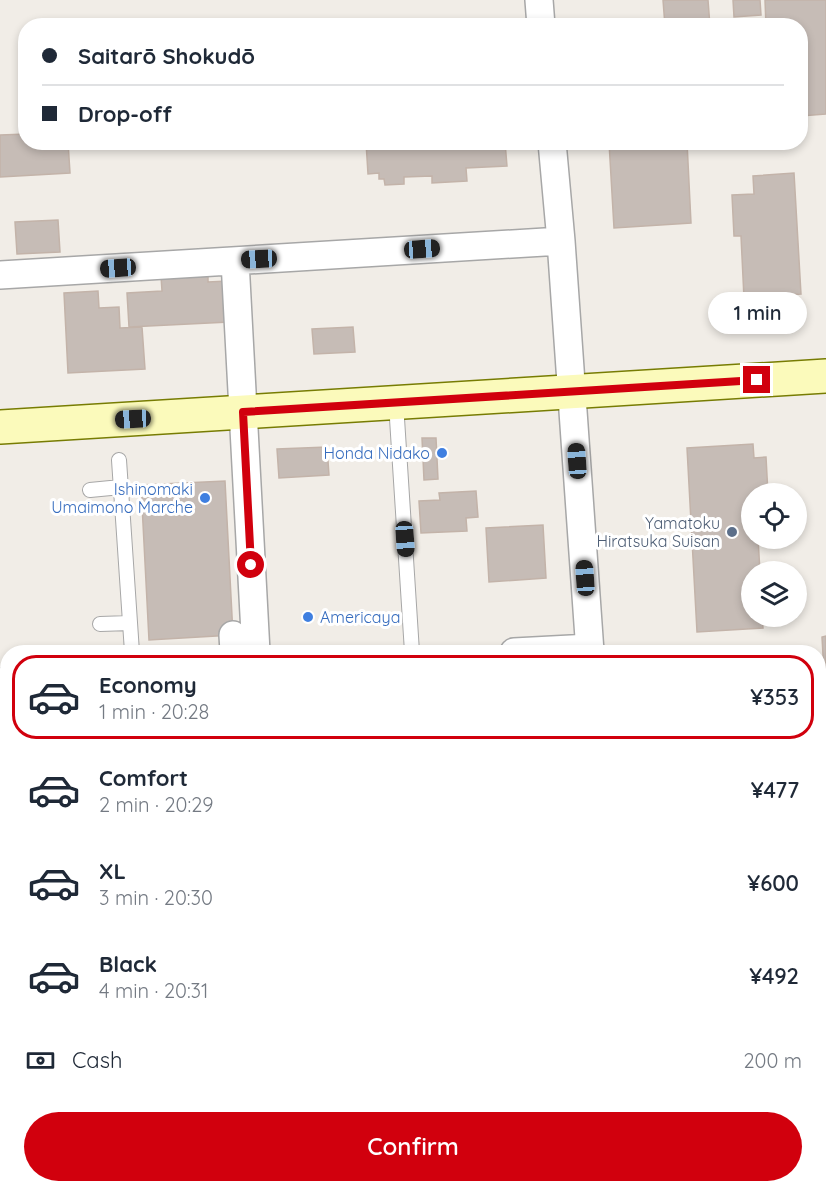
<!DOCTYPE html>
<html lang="en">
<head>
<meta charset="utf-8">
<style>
  :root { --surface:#fff; --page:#f6f6f7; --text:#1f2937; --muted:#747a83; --line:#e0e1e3; --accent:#d1000d }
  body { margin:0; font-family:Quicksand,sans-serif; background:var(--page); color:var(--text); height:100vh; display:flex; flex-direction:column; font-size:22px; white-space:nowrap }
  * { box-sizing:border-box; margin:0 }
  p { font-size:20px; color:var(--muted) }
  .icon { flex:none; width:33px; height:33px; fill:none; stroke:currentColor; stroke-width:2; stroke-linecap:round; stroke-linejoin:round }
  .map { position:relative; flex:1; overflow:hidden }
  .panel { position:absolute; left:0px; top:645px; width:826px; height:548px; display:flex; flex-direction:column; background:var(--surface); border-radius:24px 24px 0 0; box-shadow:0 3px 9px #0003 }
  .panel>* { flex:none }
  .hud { position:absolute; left:18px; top:18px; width:790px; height:132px; border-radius:24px; box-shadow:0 3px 9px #0003; display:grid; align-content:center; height:132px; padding:0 24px; background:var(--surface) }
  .controls { position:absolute; left:741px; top:483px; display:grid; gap:12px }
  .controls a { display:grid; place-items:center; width:66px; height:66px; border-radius:50%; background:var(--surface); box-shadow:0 3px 9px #0003; font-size:30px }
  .end { position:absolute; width:27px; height:27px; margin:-14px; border:8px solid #d1000d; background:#fff; box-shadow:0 0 0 3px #fff }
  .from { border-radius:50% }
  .bubble { position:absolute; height:42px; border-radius:21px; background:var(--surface); box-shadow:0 3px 9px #0003; font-size:20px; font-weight:600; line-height:42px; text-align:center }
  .car { position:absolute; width:18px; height:36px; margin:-18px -9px; border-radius:8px; box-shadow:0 0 4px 2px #0007; background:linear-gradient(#222 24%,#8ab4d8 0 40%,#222 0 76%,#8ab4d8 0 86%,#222 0) }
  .hud b { display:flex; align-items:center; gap:21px; height:57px; font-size:22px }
  .hud b+b { border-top:2px solid var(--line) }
  .hud i { width:15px; height:15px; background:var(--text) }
  ul { padding:10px 0 0; list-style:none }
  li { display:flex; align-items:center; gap:18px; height:84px; margin:0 12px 9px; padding:0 12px; border:3px solid transparent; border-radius:24px }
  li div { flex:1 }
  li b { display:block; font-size:22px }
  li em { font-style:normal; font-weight:600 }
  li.current { border-color:var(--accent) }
  li>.icon { width:54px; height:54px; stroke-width:1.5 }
  .pay { display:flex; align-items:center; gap:15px; height:66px; padding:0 24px; font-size:22px }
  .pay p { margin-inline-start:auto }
  .action { display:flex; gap:12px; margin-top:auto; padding:12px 24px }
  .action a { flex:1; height:69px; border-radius:36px; background:var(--accent); color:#fff; font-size:24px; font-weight:600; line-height:69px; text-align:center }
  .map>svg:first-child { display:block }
  .building { fill:#c6bcb6; stroke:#c3b3a9; stroke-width:1.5 }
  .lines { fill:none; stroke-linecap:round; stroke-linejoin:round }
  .lane-casing { stroke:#a7a7a7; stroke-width:16 }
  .street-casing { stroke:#a7a7a7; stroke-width:30 }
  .secondary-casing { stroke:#777c03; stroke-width:36 }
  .lane { stroke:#fff; stroke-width:14 }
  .street { stroke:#fff; stroke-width:27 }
  .secondary { stroke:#fbfabb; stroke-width:33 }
  .route { stroke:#d1000d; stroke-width:8 }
  .shop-dot { fill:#3f7fe0; stroke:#fff; stroke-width:2 }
  .service-dot { fill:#5c6f8a; stroke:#fff; stroke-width:2 }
  .labels { text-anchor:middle; stroke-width:6; stroke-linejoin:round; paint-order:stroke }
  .shop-label { font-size:16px; fill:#366cbe; stroke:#fff; text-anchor:end }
  .service-label { font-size:16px; fill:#4e5e75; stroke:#fff; text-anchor:end }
</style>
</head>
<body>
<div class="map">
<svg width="826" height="1192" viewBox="0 0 826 1192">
  <rect width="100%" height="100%" fill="#f1ede7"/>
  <path class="building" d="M663,0H708L710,26H665Z
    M733,0H760L761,15L734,17Z
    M765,0H826V114L801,116V26H766Z
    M26,134V142H68L70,173L0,177V135Z
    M366,142H505L507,166L466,168L467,181L432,183V176L404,177V184L385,185L384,179H379V173L368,174Z
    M609,142H687L691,223L614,228Z
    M794,173L801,294L744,298L741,236H734L732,195L754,194L753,176Z
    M58,220L60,252L17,254L15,222Z
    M208,273V282L227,281L229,322L129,327L127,293L162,291L161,276Z
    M98,291L99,308L119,307L120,328L142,327L145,369L68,373L64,293Z
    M353,327L355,352L314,354L312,329Z
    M422,438H436L438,479L424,480Z
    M753,444L754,458L766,457L768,494H752V538H758L760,572H752V616H762L763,628L697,632L687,448Z
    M327,447L329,475L279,478L277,449Z
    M225,481L233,635L149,640L141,485Z
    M476,491L478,517L466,518L467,531L421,533L419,501L440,500L439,493Z
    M543,525L546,578L489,582L486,528Z
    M826,636V708L822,637Z
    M819,1024H826V1191L805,1192H0V1072H8V1185H819Z"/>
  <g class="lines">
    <g class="lane-casing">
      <path id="lane" d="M396,403L412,652
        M119,460L132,652
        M90,490L121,487
        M100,624L130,623"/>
    </g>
    <g class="street-casing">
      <path id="street" d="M539,0L541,26
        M552,142L561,241L590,652
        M235,261L256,652
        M0,275L561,241
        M233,635L234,652
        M514,652L590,648
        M0,682H8"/>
    </g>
    <g class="secondary-casing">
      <path id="secondary" d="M0,427L826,376
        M819,912H826
        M819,953H826
        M0,962H8
        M0,1003L8,1002"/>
    </g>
    <use href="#lane" class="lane"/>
    <use href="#street" class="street"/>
    <use href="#secondary" class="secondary"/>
  </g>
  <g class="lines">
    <path class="route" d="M251,565L243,412L757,380"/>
  </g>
  <g class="shop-dot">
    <circle cx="442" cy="453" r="6"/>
    <circle cx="205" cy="498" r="6"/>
    <circle cx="308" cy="617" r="6"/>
  </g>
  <circle class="service-dot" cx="732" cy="532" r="6"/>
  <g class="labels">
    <g class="shop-label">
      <text x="430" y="459">Honda Nidako</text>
      <text x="193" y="495">Ishinomaki<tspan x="193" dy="18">Umaimono Marche</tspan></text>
      <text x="320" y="623" text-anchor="start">Americaya</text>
    </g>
    <g class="service-label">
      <text x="720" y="529">Yamatoku<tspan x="720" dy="18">Hiratsuka Suisan</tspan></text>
    </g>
  </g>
</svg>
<div class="controls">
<a><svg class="icon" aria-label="locate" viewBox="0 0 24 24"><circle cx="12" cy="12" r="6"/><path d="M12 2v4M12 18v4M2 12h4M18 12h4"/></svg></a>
<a><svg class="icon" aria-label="layers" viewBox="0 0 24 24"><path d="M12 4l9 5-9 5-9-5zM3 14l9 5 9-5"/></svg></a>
</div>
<i class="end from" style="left:251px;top:565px"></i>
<i class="end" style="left:757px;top:380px"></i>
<div class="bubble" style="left:708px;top:292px;width:99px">1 min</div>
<i class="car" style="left:422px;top:249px;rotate:86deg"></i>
<i class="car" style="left:259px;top:259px;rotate:267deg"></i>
<i class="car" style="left:118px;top:268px;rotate:266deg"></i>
<i class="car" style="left:133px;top:419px;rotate:267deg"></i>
<i class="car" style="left:577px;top:461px;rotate:356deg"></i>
<i class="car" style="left:405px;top:539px;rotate:176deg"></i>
<i class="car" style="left:585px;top:578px;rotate:356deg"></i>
<div class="hud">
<b><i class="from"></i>Saitarō Shokudō</b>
<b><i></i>Drop-off</b>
</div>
<section class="panel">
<ul>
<li class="current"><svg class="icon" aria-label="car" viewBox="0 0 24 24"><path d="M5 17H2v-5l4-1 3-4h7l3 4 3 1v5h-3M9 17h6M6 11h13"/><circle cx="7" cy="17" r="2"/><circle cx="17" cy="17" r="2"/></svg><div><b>Economy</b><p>1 min · 20:28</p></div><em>¥353</em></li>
<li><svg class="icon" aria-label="car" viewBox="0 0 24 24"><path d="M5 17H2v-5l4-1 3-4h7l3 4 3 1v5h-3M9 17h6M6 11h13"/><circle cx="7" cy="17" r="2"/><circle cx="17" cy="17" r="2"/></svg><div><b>Comfort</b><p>2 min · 20:29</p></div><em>¥477</em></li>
<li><svg class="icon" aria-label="car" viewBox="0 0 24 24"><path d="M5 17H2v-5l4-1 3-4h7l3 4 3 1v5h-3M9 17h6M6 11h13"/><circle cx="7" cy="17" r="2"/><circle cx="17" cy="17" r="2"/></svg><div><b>XL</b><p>3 min · 20:30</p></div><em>¥600</em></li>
<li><svg class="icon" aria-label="car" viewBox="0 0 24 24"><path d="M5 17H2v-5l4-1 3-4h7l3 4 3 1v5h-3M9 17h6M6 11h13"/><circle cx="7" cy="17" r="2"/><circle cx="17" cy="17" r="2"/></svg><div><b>Black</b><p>4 min · 20:31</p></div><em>¥492</em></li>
</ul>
<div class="pay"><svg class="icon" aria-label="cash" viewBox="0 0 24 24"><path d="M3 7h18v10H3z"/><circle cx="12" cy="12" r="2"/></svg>Cash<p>200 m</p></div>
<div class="action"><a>Confirm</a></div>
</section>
</div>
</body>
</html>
